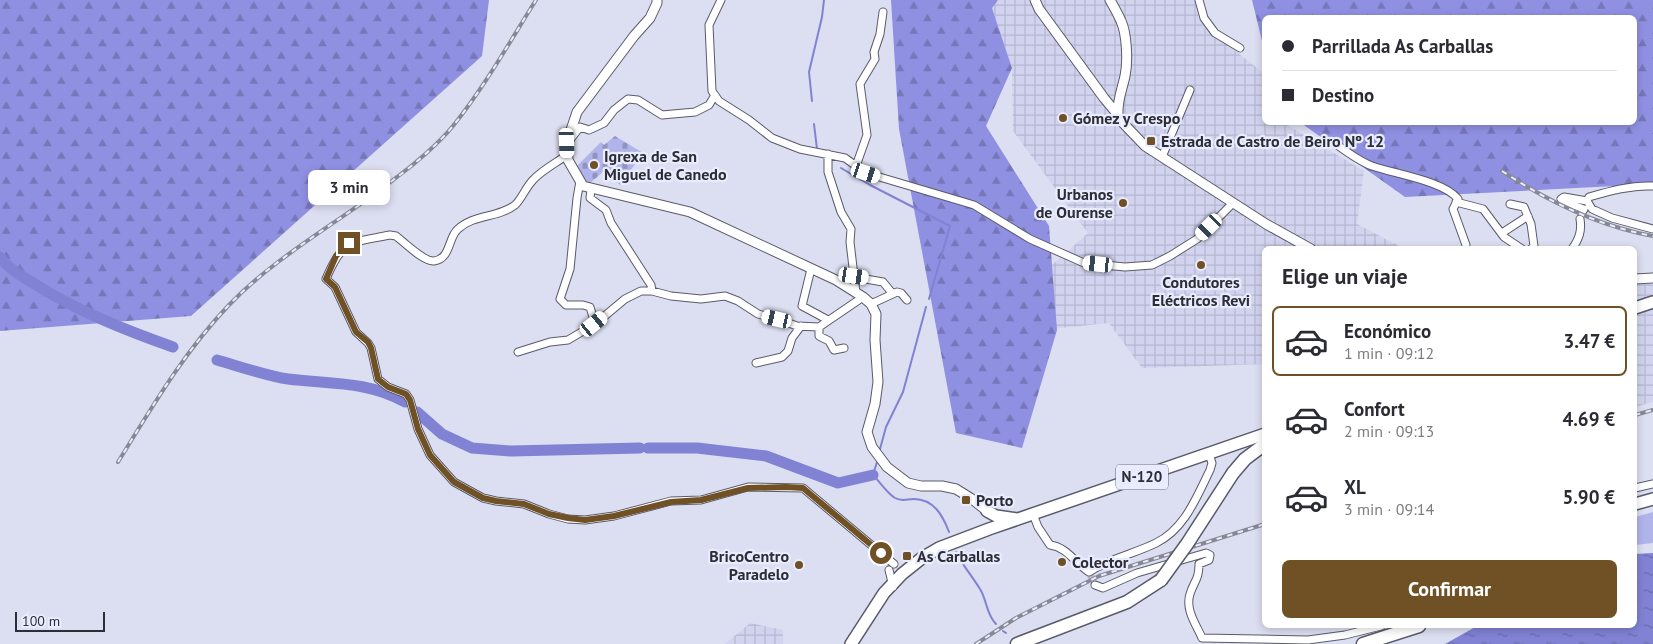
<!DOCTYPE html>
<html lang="es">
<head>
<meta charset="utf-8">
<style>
  :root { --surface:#fff; --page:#f7f7f7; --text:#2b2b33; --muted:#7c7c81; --line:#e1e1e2; --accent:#705126 }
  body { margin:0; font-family:"PT Sans",sans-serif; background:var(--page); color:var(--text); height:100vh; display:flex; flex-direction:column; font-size:19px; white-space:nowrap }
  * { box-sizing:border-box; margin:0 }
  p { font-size:16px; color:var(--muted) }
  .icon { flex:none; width:28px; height:28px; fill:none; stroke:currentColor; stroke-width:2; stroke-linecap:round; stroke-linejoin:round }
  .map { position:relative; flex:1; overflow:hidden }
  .details { position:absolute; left:1262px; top:246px; width:375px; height:382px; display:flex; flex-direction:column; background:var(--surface); border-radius:8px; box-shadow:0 2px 8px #0003 }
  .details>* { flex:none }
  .banner { position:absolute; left:1262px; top:15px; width:375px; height:110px; border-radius:8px; box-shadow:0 2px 8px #0003; display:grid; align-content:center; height:110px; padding:0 20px; background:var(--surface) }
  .scale { position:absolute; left:15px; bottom:12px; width:90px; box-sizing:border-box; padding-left:5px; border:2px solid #2d2e35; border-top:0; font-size:14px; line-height:18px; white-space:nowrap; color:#2d2e35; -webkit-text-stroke:4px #e9ebfe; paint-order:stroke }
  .end { position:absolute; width:22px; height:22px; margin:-11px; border:6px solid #705126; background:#fff; box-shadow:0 0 0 2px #fff }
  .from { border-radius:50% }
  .bubble { position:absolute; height:35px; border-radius:8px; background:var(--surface); box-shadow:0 2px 8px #0003; font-size:16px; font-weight:800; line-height:35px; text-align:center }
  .car { position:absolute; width:15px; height:30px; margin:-15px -8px; border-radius:6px; box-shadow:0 0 4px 1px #0007; background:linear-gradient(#fff 24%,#345 0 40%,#fff 0 76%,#345 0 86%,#fff 0) }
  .banner b { display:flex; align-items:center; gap:18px; height:48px; font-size:19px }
  .banner b+b { border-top:1px solid var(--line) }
  .banner i { width:12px; height:12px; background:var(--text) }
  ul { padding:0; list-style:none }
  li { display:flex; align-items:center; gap:15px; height:70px; margin:0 10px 8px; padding:0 10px; border:2px solid transparent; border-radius:8px }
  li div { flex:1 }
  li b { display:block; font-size:19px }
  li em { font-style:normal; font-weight:800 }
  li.on { border-color:var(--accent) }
  li>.icon { width:45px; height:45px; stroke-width:1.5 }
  h2 { padding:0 20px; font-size:22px; line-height:60px }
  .cta { display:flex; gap:10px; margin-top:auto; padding:10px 20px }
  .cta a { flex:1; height:58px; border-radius:8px; background:var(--accent); color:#fff; font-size:20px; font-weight:800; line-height:58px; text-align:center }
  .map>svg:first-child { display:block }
  .industrial { fill:url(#industrial-grid) }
  .forest { fill:url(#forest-firs) }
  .cemetery { fill:url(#cemetery-stones) }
  .pitch { fill:#b1b4ea }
  .water { fill:url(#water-ripples) }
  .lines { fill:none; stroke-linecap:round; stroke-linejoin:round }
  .stream { stroke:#8182d3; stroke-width:2 }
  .river { stroke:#8182d3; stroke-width:11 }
  .minor-tunnel { stroke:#b9bbcb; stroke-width:7; stroke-dasharray:7 3.5; stroke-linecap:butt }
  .minor-casing { stroke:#595a6a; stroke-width:9 }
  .tertiary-casing { stroke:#595a6a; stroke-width:11 }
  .trunk-casing { stroke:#595a6a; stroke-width:14 }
  .motorway-casing { stroke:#595a6a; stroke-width:15 }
  .minor { stroke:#fff; stroke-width:7 }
  .tertiary { stroke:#fff; stroke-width:9 }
  .trunk { stroke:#fff; stroke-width:11 }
  .motorway { stroke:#fff; stroke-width:12 }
  .rail-casing { stroke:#878895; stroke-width:4 }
  .rail { stroke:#e9ebfe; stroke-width:2; stroke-dasharray:5.5; stroke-linecap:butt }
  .motorway-bridge-casing { stroke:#595a6a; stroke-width:15; stroke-linecap:butt }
  .motorway-bridge { stroke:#fff; stroke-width:12 }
  .route { stroke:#705126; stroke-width:6 }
  .poi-dot { fill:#705126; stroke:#e9ebfe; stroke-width:2 }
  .labels { text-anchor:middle; stroke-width:4.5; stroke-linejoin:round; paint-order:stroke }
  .shield { fill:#e9ebfe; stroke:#656771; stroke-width:1 }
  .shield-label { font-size:15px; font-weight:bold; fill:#2d2e35 }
  .poi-label { font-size:16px; font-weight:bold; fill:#2d2e35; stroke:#e9ebfe; text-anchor:start }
</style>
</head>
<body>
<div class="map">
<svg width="1653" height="644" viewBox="0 0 1653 644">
  <defs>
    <pattern id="industrial-grid" width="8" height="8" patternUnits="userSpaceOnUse" patternTransform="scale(1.25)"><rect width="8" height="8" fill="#d2d4ef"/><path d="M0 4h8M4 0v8" fill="none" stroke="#b5b6ce"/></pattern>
    <pattern id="forest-firs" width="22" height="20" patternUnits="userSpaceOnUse" patternTransform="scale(1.25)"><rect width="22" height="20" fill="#9090e3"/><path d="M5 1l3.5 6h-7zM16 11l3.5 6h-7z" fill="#7676b9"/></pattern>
    <pattern id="cemetery-stones" width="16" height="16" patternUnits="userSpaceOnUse" patternTransform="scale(1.25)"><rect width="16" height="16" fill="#b1b4ea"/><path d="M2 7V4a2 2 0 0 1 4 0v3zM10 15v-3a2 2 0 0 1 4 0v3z" fill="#9093be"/></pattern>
    <pattern id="water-ripples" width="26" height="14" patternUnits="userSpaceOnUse" patternTransform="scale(1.25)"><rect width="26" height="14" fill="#8182d3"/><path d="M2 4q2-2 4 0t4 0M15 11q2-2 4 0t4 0" fill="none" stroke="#6a6bac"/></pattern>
  </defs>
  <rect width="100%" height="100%" fill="#dcdef1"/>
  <path class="industrial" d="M998,0H1201L1204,27L1265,74V122L1288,123L1289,126L1364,171L1357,224L1401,247L1402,249H1265V364L1142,368L1109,323L1040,330L1019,294L1088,233L1013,131L1012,68L992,8Z
    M1635,284H1653V402L1635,407Z
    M750,623L783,630V644H725Z"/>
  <path class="forest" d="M0,0H489L482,56L191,316L0,331Z
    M891,0H998L992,8L1012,68L986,126L1049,226L1057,330L1022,448L956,433L899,129Z
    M1252,0H1653V184L1405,197L1301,123L1635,122V18H1265V53Z"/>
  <path class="cemetery" d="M615,136L643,153L620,185L605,170L588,185L575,168L601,142L604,145Z"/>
  <path class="pitch" d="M1653,512V543L1635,545V517Z"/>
  <path class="water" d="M1653,553V644H1445L1477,626H1635V554Z"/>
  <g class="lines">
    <path class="stream" d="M812,101L809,72L822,17L824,0
      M814,124L817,149
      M841,168L870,185L950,226L929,299
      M880,449L886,427L903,392L926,307
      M877,462L873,475C880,482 887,493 895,498C902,502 907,499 914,499C934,499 943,516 949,532
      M956,552C963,566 972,576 980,589C987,600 986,614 996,624
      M1003,631L1006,633"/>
    <path class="river" d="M0,257C9,269 20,275 33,283C77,311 125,330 173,347
      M217,360C238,366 267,376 288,379C329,384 368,381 405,402
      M417,412L442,434L472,448L511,451L640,448
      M648,448H697L766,456L838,483L873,475"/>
    <path class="minor-tunnel" d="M1089,572L1095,585"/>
    <g class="minor-casing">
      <path id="minor" d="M721,0L709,25L712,91L719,101L749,120L772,138L800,149L845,158L866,173L974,205L1030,239L1084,263L1125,267L1152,265L1170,256L1197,239L1233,203
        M1199,0L1204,18L1215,33L1240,48
        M569,141L580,127L589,130L604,123L614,110L628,99L638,100L662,115L695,112L709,105L715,95
        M1336,144C1347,152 1359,161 1372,166C1395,174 1444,181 1458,199L1453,209L1466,245L1465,249
        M828,154V172L841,212L851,229L850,242L856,293
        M567,155C556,163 542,170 533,180C526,187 521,200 515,205C498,218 474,214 458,229C448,237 451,259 434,261C424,262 405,243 396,236L390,235C351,243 343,238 326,279L335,287L356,332L368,343L371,348L378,379L388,387L406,394L410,400L418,429L430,455L454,482L483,498L496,501L524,504L549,514L568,519L585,520L614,516L671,501L701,500L748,487L803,488L894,564
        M1162,157L1190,90
        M856,166L867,135L860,84L875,59L874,52L880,34L883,12
        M580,181L577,198L570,269L560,299L566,305H583L590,307L595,324
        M1653,186C1631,185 1610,191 1589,197L1587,201L1592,209L1612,218L1653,229
        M591,189L590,198L606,210L611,223L651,285L652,291
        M1456,202L1483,209L1504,237L1522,249
        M1510,204L1524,207L1531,224L1534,246L1531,249
        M1583,211L1584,209L1564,202L1561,199L1564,197L1587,201
        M1502,233L1528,216
        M1572,249C1579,239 1582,231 1580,219
        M811,269L802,306L828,320
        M854,277L883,282L892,293
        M871,304L897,292L901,293L907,300
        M819,327V336L829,341L834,350L844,348
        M518,352L550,342L568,340L595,324L625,299L641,291H652L671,296L701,299L725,296L738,301L758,314L777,319L797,326L819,327L863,297
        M756,363L782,357L788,351L792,338L801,326
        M1635,488L1653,484
        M1033,514L1038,527L1050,545C1067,547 1075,563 1089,572C1110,558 1134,554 1156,543C1185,529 1197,496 1210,470L1212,463L1209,454
        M889,570L893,587
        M1095,585L1103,588L1137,573L1206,553L1210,555L1209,560L1199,564C1199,580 1194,581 1190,594C1185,610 1196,624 1202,638L1308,640L1345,635L1381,626"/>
    </g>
    <g class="tertiary-casing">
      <path id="tertiary" d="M657,0V3L650,18L634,36L577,112L567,142L568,160L583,186L690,212L836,280L863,297L871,304L876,314L875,340L878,382L875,404L867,432L872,447L887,467L908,483L921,486H942L956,489L972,499L987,511
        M1035,0L1039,9L1104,98L1118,115L1122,122L1145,146L1266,224L1311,249
        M1110,0C1114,7 1118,14 1121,21C1127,34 1128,62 1125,76C1122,90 1117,101 1118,115
        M1635,279L1653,278"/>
    </g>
    <g class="trunk-casing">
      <path id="trunk" d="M1635,308L1653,302
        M1635,504L1653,499
        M987,511L996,516L1017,519
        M851,644L884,593L902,574L922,558L939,548L989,529L1265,434"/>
    </g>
    <g class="motorway-casing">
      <path id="motorway" d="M1233,473L1245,459L1265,444
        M1017,644L1127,602L1161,580
        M1363,644L1419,626"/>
    </g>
    <use href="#minor" class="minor"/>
    <use href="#tertiary" class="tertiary"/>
    <use href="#trunk" class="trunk"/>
    <use href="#motorway" class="motorway"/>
    <g class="rail-casing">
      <path id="rail" d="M1502,171C1549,202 1598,226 1653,236
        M1635,415L1653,410
        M118,462C152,407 184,352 229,305C278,254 342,221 397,177C415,164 439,143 453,126C485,86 509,43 536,0
        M976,644L1016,618L1099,576L1265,524"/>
    </g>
    <use href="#rail" class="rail"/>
    <g class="motorway-bridge-casing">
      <path id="motorway-bridge" d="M1161,580L1187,544L1233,473"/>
    </g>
    <use href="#motorway-bridge" class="motorway-bridge"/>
  </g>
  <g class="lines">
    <path class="route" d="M349,243L336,256L326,279L335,287L356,332L368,342L371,348L378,379L388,387L406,394L410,400L418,429L430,455L454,482L483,498L496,501L524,504L549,514L568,518L585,520L614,516L671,502L701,500L748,488L786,487L803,488L881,553"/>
  </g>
  <g class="poi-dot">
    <circle cx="1063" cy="118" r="5"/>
    <rect x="1146" y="136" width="10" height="10" rx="2.5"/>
    <circle cx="594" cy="165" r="5"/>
    <circle cx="1123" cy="203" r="5"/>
    <circle cx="1201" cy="265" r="5"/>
    <rect x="961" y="495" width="10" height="10" rx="2.5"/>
    <rect x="902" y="551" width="10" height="10" rx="2.5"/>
    <circle cx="1062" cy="562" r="5"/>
    <circle cx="799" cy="565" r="5"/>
  </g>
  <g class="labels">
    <rect class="shield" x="1116" y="464.5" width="52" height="25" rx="4"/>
    <g class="shield-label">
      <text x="1142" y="482">N-120</text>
    </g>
    <g class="poi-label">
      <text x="1073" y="124">Gómez y Crespo</text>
      <text x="1161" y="147">Estrada de Castro de Beiro Nº 12</text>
      <text x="604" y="162">Igrexa de San<tspan x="604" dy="18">Miguel de Canedo</tspan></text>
      <text x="1113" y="200" text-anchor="end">Urbanos<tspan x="1113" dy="18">de Ourense</tspan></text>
      <text x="1201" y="288" text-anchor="middle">Condutores<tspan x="1201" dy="18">Eléctricos Revi</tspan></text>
      <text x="976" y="506">Porto</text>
      <text x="789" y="562" text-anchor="end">BricoCentro<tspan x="789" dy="18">Paradelo</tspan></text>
      <text x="917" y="562">As Carballas</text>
      <text x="1072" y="568">Colector</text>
    </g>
  </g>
</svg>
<div class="scale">100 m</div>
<i class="end from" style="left:881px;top:553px"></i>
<i class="end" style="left:349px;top:243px"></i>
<div class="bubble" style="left:308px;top:170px;width:82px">3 min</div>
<i class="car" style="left:567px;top:143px;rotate:178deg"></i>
<i class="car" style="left:866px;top:173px;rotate:108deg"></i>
<i class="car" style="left:1209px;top:227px;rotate:225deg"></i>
<i class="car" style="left:1098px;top:264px;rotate:276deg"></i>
<i class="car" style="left:854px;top:276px;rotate:99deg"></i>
<i class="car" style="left:777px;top:319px;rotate:283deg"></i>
<i class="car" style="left:594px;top:324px;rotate:51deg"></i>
<div class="banner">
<b><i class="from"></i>Parrillada As Carballas</b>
<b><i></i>Destino</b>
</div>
<section class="details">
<h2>Elige un viaje</h2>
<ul>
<li class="on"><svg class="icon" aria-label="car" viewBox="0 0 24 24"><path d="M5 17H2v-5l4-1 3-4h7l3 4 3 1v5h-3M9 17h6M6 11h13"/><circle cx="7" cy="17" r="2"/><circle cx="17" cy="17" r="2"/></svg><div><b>Económico</b><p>1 min · 09:12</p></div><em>3.47 €</em></li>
<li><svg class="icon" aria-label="car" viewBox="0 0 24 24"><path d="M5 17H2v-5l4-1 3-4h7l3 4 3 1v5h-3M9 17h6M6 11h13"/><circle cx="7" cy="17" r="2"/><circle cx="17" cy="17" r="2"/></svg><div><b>Confort</b><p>2 min · 09:13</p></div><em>4.69 €</em></li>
<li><svg class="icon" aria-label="car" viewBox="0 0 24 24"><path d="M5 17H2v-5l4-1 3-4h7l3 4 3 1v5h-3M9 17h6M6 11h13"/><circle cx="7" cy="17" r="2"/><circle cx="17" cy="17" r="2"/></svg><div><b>XL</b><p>3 min · 09:14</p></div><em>5.90 €</em></li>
</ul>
<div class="cta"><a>Confirmar</a></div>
</section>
</div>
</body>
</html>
